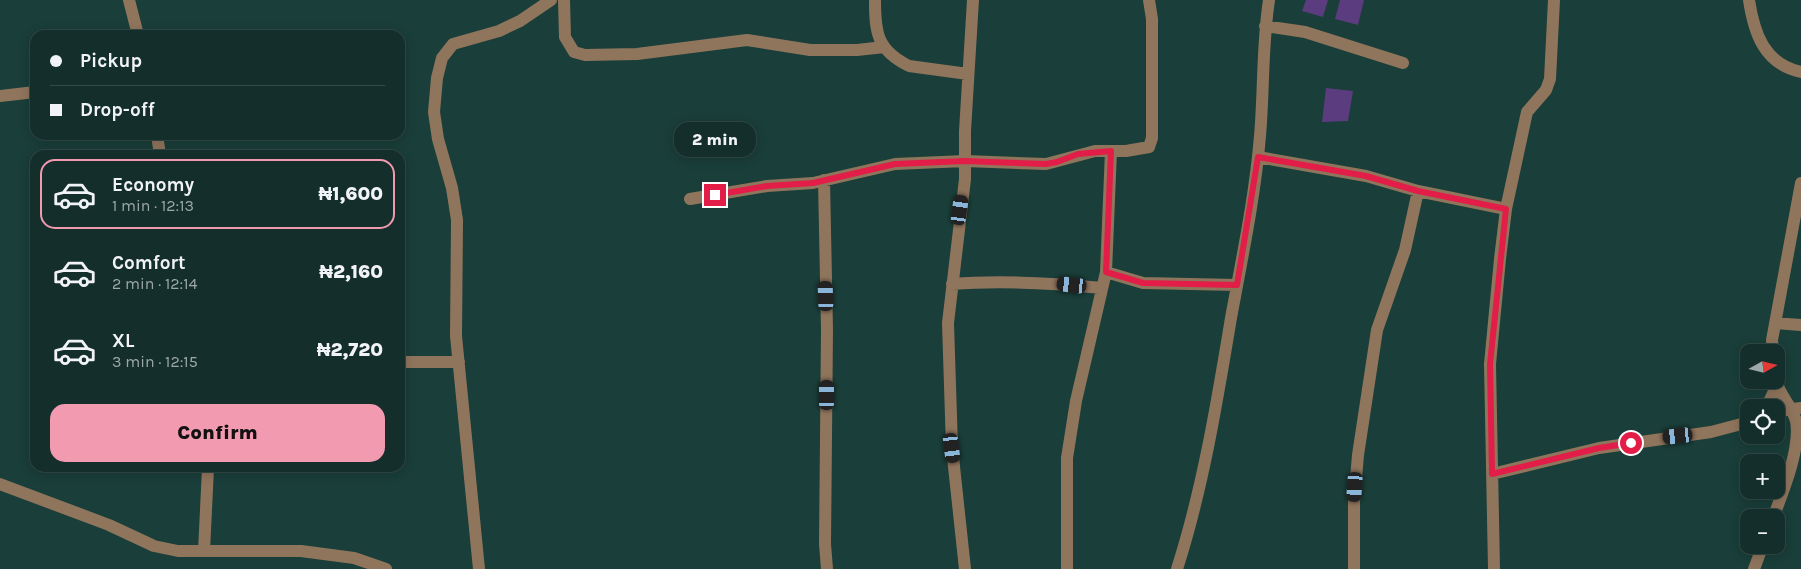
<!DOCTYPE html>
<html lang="en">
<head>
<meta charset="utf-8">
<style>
  :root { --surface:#142e2b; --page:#1d3633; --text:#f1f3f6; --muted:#9da8a9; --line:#334a47; --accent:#f29ab0 }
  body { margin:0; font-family:Karla,sans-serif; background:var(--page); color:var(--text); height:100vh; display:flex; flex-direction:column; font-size:19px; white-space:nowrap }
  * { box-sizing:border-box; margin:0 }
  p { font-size:16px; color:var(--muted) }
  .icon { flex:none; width:28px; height:28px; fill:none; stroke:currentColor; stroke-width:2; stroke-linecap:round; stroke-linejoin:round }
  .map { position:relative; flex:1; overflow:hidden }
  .sheet { position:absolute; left:30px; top:150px; width:375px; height:322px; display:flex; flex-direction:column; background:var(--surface); border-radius:15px; box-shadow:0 2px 12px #0003,0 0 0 1px var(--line) }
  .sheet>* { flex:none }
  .banner { position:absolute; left:30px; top:30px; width:375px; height:110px; border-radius:15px; box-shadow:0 2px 12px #0003,0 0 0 1px var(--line); display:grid; align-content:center; height:110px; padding:0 20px; background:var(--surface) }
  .needle { width:32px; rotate:82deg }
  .buttons { position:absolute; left:1740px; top:344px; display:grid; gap:10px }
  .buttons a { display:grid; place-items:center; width:45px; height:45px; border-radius:10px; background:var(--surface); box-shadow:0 2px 12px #0003,0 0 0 1px var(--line); font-size:25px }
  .end { position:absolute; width:22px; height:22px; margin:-11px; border:6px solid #e11d48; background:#fff; box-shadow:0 0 0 2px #fff }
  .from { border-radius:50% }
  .bubble { position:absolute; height:35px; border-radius:15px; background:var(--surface); box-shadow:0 2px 12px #0003,0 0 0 1px var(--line); font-size:16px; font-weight:800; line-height:35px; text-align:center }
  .car { position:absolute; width:15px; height:30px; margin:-15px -8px; border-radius:6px; box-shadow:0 0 4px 1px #0007; background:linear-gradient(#222 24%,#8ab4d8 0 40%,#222 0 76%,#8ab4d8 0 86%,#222 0) }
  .banner b { display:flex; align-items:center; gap:18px; height:48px; font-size:19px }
  .banner b+b { border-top:1px solid var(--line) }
  .banner i { width:12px; height:12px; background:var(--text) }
  ul { padding:9px 0 0; list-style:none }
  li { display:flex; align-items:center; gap:15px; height:70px; margin:0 10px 8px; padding:0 10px; border:2px solid transparent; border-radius:15px }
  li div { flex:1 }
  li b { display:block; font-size:19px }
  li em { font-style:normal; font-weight:800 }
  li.current { border-color:var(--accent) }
  li>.icon { width:45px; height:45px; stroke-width:1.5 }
  .button { display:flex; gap:10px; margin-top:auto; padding:10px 20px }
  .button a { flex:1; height:58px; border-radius:15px; background:var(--accent); color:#111; font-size:20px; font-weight:800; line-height:58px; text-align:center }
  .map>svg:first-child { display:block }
  .building { fill:#5b3c7e }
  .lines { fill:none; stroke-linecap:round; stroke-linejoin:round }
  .minor { stroke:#90755d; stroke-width:12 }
  .route { stroke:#e11d48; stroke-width:6 }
</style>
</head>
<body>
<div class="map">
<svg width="1801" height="569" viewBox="0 0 1801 569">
  <rect width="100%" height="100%" fill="#1a3e39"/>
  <path class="building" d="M1306,0H1328L1323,17L1302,11Z
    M1340,0H1364L1358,25L1335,19Z
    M1326,88L1353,91L1348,121L1322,122Z"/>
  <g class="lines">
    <path class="minor" d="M129,0L138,35
      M564,0L565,37L574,52L585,55L637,54L747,40L810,50H857L884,47
      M875,0C875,33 877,50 909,66L968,74
      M1749,0C1754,33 1764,64 1801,72
      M1265,26L1305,32L1403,63
      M0,96L35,92
      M157,135L160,155
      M1258,157L1366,176L1418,191L1506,209
      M824,180L827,330L825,544L827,569
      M690,199L767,186L813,183L895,164L965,161L1046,164L1095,151H1126L1149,147L1152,138V19L1149,0
      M1106,272L1143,283L1237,285
      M952,284C1003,280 1052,283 1102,288
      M1776,323L1801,325
      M1773,352L1772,340L1801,183
      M400,362H459
      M1766,408L1777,385
      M1776,411L1801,408
      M1492,474L1599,448L1711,432L1749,422
      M0,484L109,525L154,546L178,551H301L354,558L386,569
      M1773,518C1783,492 1801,448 1796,421C1792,406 1779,395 1776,380
      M204,551L208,468
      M479,569L456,336L457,220L452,188L438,139L434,112L437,78L442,58L453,44L499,31L520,21L551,0
      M965,569L952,448L948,323L965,179V131L973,0
      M1067,569V458L1076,401L1106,272L1111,151
      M1177,569C1203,488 1217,402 1231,318C1242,258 1255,197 1260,136C1264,90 1262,45 1269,0
      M1354,569V502L1358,455L1377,330L1405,250L1418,191
      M1494,569L1490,364L1500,259L1506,209L1527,112L1546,90L1550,79L1554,0
      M1754,569L1763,545"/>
  </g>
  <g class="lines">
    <path class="route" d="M715,195L767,186L813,183L895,164L965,161L1046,164L1057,162L1078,154L1111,151L1106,272L1143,283L1237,285L1258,157L1366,176L1418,191L1506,209L1490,364L1492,474L1599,448L1631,443"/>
  </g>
</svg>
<div class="buttons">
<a><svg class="needle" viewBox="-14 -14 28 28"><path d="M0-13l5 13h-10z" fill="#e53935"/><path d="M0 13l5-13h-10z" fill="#9da8a9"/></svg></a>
<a><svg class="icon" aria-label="locate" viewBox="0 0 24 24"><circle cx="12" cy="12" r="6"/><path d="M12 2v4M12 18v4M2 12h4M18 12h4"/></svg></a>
<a>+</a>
<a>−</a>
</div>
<i class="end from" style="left:1631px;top:443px"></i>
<i class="end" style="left:715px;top:195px"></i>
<div class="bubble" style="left:674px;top:122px;width:82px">2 min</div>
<i class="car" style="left:960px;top:210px;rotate:8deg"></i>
<i class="car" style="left:1072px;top:285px;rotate:276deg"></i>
<i class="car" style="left:826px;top:296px;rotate:358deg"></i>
<i class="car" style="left:827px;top:395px;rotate:0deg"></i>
<i class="car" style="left:1678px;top:436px;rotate:264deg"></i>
<i class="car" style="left:952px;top:448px;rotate:173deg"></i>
<i class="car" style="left:1355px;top:487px;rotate:184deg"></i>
<div class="banner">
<b><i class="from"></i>Pickup</b>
<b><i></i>Drop-off</b>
</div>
<section class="sheet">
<ul>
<li class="current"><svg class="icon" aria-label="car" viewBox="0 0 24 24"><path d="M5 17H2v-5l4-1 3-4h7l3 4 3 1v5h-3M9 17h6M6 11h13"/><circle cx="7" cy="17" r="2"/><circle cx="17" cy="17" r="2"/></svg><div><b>Economy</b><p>1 min · 12:13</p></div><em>₦1,600</em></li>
<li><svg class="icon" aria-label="car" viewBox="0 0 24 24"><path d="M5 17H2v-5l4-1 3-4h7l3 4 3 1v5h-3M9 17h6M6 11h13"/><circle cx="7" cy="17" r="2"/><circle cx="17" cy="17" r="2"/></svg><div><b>Comfort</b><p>2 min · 12:14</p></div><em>₦2,160</em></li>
<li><svg class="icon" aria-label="car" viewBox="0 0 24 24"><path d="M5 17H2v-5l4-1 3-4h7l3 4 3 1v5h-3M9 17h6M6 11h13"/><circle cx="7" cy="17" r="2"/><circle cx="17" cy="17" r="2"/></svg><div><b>XL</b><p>3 min · 12:15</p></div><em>₦2,720</em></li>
</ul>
<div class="button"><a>Confirm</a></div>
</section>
</div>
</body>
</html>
